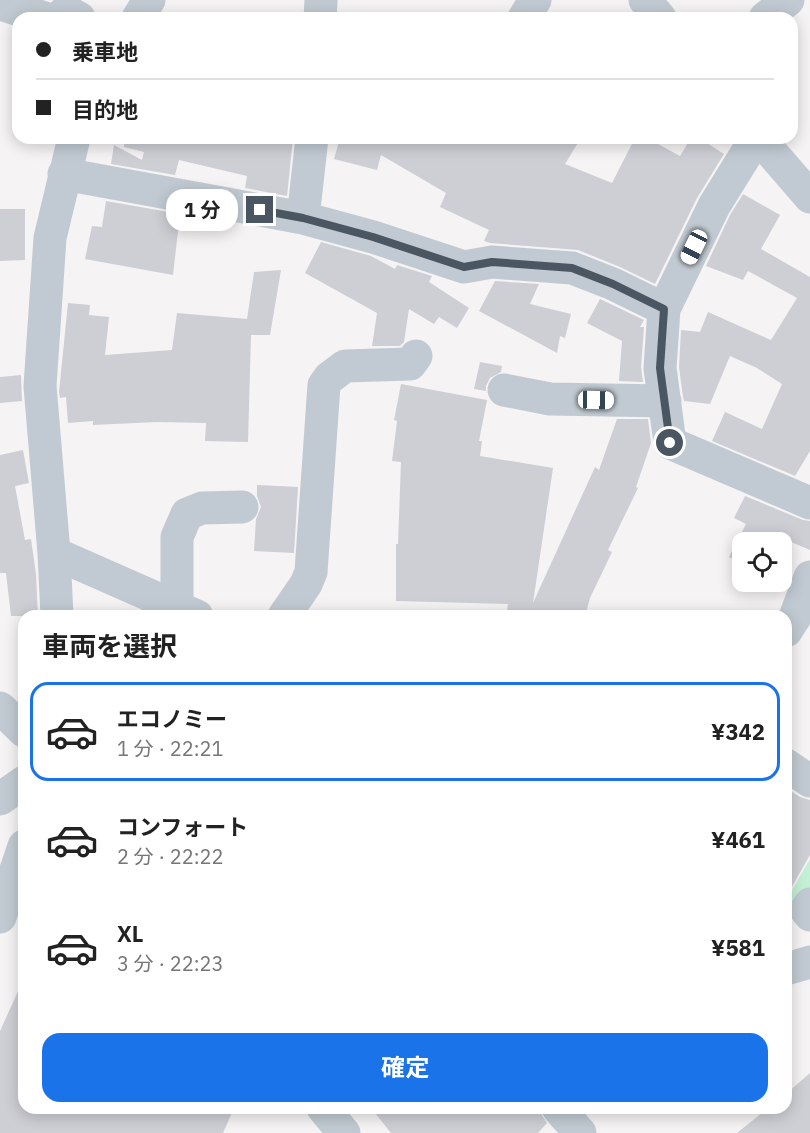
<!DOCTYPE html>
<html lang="ja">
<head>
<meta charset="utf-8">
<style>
  :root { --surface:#fff; --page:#f2f2f2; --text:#222; --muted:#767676; --line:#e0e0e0; --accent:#1a73e8 }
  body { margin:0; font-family:"IBM Plex Sans","Noto Sans JP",sans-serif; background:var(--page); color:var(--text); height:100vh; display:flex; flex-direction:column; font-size:22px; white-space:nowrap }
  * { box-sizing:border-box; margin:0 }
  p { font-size:20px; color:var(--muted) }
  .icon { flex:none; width:33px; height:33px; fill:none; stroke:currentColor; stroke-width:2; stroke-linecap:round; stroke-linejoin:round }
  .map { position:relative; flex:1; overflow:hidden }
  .side { position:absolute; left:18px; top:610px; width:774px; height:504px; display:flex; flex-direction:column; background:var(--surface); border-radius:18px; box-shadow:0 3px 15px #0003 }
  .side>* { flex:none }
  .top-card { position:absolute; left:12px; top:12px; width:786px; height:132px; border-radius:18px; box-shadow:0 3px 15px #0003; display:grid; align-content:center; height:132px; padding:0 24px; background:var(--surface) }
  .buttons { position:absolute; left:732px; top:532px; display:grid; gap:12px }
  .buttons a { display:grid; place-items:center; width:60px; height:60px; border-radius:12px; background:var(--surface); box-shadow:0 3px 15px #0003; font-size:30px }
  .end { position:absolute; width:27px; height:27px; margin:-14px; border:8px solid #4a5661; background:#fff; box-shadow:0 0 0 3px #fff }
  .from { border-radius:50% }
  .bubble { position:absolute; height:42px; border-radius:18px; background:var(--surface); box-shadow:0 3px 15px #0003; font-size:20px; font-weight:700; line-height:42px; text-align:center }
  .car { position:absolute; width:18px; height:36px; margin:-18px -9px; border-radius:8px; box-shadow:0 0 4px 2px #0007; background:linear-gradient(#fff 24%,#345 0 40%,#fff 0 76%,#345 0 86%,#fff 0) }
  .top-card b { display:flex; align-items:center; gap:21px; height:57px; font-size:22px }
  .top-card b+b { border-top:2px solid var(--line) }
  .top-card i { width:15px; height:15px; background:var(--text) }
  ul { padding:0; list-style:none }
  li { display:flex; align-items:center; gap:18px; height:99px; margin:0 12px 9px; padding:0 12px; border:3px solid transparent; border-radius:18px }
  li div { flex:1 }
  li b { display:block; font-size:22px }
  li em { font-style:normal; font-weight:700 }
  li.active { border-color:var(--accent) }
  li>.icon { width:54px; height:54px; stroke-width:1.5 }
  h2 { padding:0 24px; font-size:27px; line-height:72px }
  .button { display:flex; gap:12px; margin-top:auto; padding:12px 24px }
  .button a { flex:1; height:69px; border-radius:18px; background:var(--accent); color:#fff; font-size:24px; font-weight:700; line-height:69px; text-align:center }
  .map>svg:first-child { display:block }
  .green { fill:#c3f1d5 }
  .building { fill:#cdcfd5 }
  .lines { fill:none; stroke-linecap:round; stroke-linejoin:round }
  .minor { stroke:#c1cad2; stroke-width:33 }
  .route { stroke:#4a5661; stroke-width:8 }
</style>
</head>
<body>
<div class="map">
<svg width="810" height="1133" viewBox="0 0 810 1133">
  <rect width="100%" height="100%" fill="#f5f3f3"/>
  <path class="green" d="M810,859V889L786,930V901Z"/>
  <path class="building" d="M125,138H293L287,196L245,188L247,176L179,160L175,175L111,164L114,145L142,160L144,152L124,147Z
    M340,138H581L565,164L612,183L635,138H647L680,156L691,138H699L724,154L697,198L655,284L620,267L578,250L490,243L484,241L489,230L440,207L446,193L381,155L377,170L334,159Z
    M743,194L780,215L761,249L810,277V451L795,476L712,441L725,412L762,429L782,384L757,368L730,356L710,404L684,401L683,397L679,367L681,330L700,332L708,312L771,340L797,298L748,271L743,280L706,266L730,215Z
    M106,201L180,214L173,275L85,259L92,226L102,227Z
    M0,209H25V260L0,261Z
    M321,242L371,256L395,269L397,265L432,276L429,282L469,308L457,328L439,317L434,324L409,309L404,342L400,346H372L377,313L305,273Z
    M281,270L270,335H251L248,442L205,441L206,423L157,422L93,425V421L68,423L66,397L60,398L59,392L68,303L90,305L89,315L109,317L105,355L172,350L177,313L247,319L254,272Z
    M495,281L539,284L530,304L571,314L565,338L560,336L557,353L479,311Z
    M600,299L644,320L640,327H644L641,367L643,382L619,381L622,341L587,323Z
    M480,362L502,366L501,372L490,378L486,386V391L474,389Z
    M21,375L22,401L0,403V377Z
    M401,384L487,400L479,441H482L480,456L553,468L533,603L595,467L599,470L617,419H648L651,443L636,487L638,488L608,550L612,552L590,598L585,616H506L508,604L396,601V544H398L401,462L392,461L397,421L394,420Z
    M23,450L29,483L15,486L25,540L31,539L36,574L38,616H11L6,573H0V455Z
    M257,485L298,487L294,553L254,551L256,519L261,507L257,496Z
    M745,496L803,520L810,521V550L791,542L782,561V543H742V564L729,557L746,524L734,518Z
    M786,788L800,797L810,800V855L786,897Z
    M24,978V1108H234L223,1133H0V1031Z
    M810,1073V1133H737L768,1108H786V1094Z
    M371,1108H540V1112L547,1123L538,1133H391Z"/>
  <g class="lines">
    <path class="minor" d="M645,0L660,18
      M0,4L45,18
      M59,18L66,11L79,18
      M138,18L149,0
      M320,18L321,0
      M524,18L535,0
      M765,18L788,0
      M756,138L714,206L664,309L660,368L670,443L810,503
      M759,138L810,197
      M64,174L303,218L373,237L464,267L492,262L572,268L613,284L664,309
      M303,218L312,138
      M504,390L550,399L665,401
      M54,553L197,616
      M177,608V537L187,514L202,508L242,507
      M57,616L54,553L40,386L50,238L74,138
      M284,616L306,584L311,572L324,385L329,378L345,366L410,364L416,356
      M786,631L795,617L810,577
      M0,708L24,731
      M786,765L810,781
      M0,799L24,782
      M810,904L806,910L810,915
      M0,917L24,846
      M786,969L810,962
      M323,1108L344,1133
      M558,1108L580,1133"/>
  </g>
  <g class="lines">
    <path class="route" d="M260,210L303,218L373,237L464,267L492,262L572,268L613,284L664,309L660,368L670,443"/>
  </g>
</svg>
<div class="buttons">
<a><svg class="icon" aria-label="locate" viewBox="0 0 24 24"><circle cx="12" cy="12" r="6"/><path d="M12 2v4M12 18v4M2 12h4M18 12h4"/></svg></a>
</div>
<i class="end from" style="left:670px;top:443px"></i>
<i class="end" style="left:260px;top:210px"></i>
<div class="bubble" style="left:166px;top:189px;width:72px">1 分</div>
<i class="car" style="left:694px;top:247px;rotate:206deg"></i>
<i class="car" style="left:596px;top:400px;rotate:91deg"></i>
<div class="top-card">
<b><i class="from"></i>乗車地</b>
<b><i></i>目的地</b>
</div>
<section class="side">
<h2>車両を選択</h2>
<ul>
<li class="active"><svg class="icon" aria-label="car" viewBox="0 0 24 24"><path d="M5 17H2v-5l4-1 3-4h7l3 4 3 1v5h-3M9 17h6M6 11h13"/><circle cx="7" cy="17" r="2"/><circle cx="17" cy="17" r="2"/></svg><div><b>エコノミー</b><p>1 分 · 22:21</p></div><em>¥342</em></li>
<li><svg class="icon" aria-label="car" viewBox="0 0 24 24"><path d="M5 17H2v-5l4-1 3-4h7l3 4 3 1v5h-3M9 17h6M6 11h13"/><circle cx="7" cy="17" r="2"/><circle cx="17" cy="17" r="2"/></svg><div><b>コンフォート</b><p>2 分 · 22:22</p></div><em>¥461</em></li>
<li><svg class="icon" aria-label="car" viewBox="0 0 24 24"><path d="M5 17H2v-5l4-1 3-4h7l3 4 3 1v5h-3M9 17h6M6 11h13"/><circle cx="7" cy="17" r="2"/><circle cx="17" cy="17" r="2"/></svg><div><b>XL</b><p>3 分 · 22:23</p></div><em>¥581</em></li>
</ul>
<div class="button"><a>確定</a></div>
</section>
</div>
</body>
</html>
